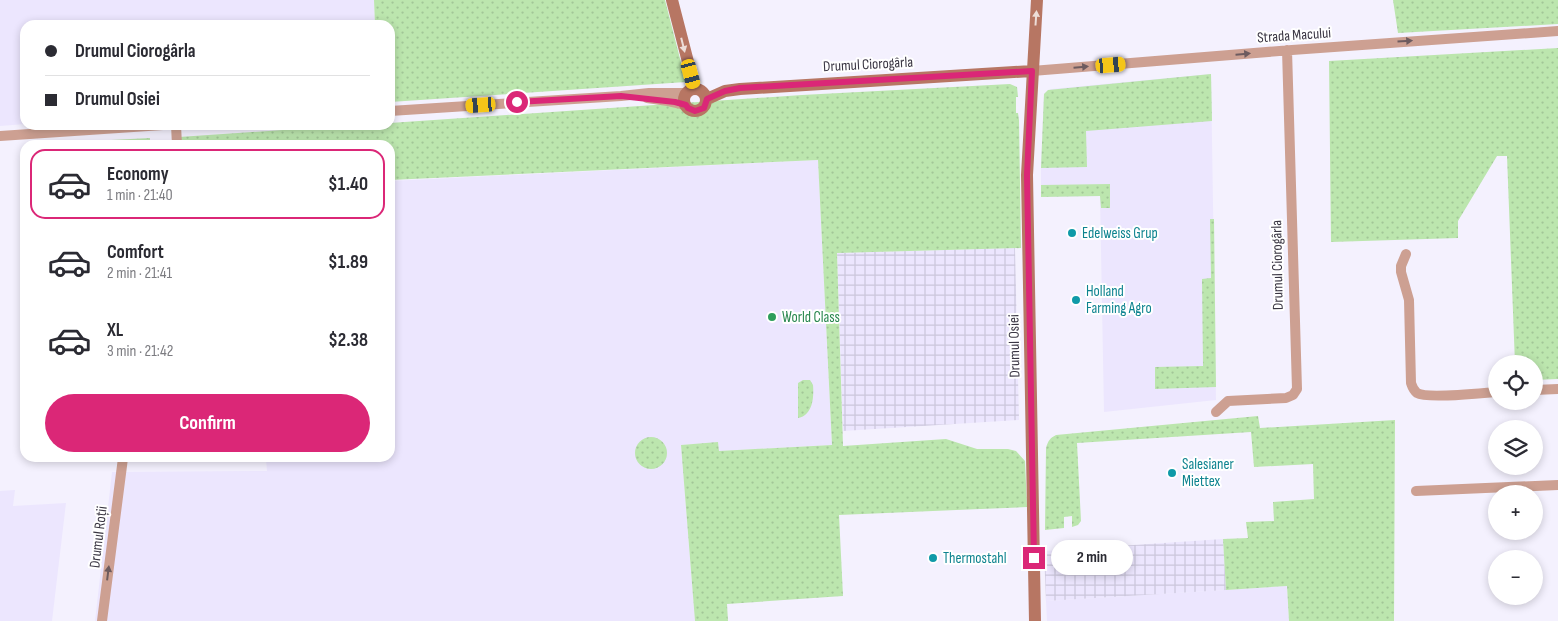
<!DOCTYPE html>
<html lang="en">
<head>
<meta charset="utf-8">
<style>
  :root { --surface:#fff; --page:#f7f7f7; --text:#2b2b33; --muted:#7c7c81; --line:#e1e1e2; --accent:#db2777 }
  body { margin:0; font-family:"Sofia Sans Condensed",sans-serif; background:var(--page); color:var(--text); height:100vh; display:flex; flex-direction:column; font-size:19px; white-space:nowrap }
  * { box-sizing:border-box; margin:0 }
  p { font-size:16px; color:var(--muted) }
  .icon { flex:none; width:28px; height:28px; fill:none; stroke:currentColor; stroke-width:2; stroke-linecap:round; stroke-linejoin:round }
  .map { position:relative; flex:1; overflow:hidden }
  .details { position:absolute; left:20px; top:140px; width:375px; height:322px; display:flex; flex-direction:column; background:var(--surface); border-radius:15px; box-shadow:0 2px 8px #0003 }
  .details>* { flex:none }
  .hud { position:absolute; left:20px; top:20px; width:375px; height:110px; border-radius:15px; box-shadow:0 2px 8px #0003; display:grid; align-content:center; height:110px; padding:0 25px; background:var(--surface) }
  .controls { position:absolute; left:1488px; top:355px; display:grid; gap:10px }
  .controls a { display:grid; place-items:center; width:55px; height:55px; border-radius:50%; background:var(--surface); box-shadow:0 2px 8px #0003; font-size:25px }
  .end { position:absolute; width:22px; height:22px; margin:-11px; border:6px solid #db2777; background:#fff; box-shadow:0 0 0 2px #fff }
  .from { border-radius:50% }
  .bubble { position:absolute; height:35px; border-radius:18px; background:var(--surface); box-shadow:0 2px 8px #0003; font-size:16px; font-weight:700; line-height:35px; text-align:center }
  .car { position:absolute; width:15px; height:30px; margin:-15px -8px; border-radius:6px; box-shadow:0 0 4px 1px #0007; background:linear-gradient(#f5c518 24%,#345 0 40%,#f5c518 0 76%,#345 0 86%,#f5c518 0) }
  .hud b { display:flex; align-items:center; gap:18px; height:48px; font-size:19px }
  .hud b+b { border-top:1px solid var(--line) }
  .hud i { width:12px; height:12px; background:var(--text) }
  ul { padding:9px 0 0; list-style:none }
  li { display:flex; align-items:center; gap:15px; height:70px; margin:0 10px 8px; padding:0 15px; border:2px solid transparent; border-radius:15px }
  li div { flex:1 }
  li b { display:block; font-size:19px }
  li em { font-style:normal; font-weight:700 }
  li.active { border-color:var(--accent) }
  li>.icon { width:45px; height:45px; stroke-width:1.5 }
  .primary-button { display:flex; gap:10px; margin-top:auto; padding:10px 25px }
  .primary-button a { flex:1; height:58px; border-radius:30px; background:var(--accent); color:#fff; font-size:20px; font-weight:700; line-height:58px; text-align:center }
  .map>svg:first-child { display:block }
  .built { fill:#ece6fe }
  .industrial { fill:url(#industrial-grid) }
  .green { fill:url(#green-dots) }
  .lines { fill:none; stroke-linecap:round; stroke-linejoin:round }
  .street { stroke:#cda092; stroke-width:10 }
  .secondary { stroke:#b77663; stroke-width:12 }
  .oneway { fill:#edddd8 }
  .oneway2 { fill:#6d5b5f }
  .route { stroke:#db2777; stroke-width:6 }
  .culture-dot { fill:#0f9aa8; stroke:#fff; stroke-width:2 }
  .leisure-dot { fill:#2e9e5b; stroke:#fff; stroke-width:2 }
  .labels { text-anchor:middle; stroke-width:4; stroke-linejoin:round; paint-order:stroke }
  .street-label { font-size:15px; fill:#3a3643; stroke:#fff }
  .culture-label { font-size:15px; fill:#0d838f; stroke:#fff; text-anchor:start }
  .leisure-label { font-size:15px; fill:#27864d; stroke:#fff; text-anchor:start }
</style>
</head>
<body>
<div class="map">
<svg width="1558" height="621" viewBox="0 0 1558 621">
  <defs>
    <pattern id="industrial-grid" width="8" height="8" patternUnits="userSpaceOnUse" patternTransform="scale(1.25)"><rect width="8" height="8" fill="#ece6fe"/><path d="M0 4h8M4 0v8" fill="none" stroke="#cbc6db"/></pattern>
    <pattern id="green-dots" width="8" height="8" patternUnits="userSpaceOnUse" patternTransform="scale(1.25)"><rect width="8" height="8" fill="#bce6ae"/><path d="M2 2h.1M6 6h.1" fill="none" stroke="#a2c697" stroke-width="1.8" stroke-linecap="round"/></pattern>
  </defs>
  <rect width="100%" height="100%" fill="#f4f1fe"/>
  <path class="built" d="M0,0H374L375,25H25V124L0,126Z
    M1211,74L1216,400L1104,412L1100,196L1041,197V168L1044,94L1051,89Z
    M818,160L832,445L719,451L718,443L681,445L695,621H95L112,472L267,471L266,458H390V181Z
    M15,490L13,506L66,503L52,621H0V491Z
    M1287,586L1289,621H1047L1046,601Z"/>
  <path class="industrial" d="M1015,248L1019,420L843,431L837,253Z
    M1223,539L1226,590L1046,601L1044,551Z"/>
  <path class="green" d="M374,0H665L686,82L390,102V25H375Z
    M1393,0H1558V24L1398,33Z
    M1558,48V379L1534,380V364H1515L1507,156H1497L1458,221V238L1331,242L1329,61Z
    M1211,74L1212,121L1086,131L1087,167L1041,168L1044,94L1048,90Z
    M1010,84L1017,87L1018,97H1016V113H1018L1019,120L1021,248L837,253L843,446L946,439L977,449H1008L1016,451L1025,461L1027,507L839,515L843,596L727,604L728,621H695L681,445L718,442L719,451L832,445L818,160L390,180V145H179V137L355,125H390V123L802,95Z
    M150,138V145H72V142Z
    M1110,184V208H1101L1100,196L1041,197V185Z
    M1210,219H1214L1216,387L1155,389V367L1203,366L1202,279L1211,278Z
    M803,380H810L813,385C814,397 813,415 798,418V383Z
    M1258,416L1260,428L1395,420L1394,621H1289L1287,586L1226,590L1223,539L1248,538L1246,522L1274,521L1273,502L1314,499L1313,464L1254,467L1251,432L1077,443L1081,521L1078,525L1072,527V516L1064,517V528L1045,530L1046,448C1048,441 1050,438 1056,435Z
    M635 453a16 16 0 1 1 32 0a16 16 0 1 1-32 0Z"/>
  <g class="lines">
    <path class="street" d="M1032,71L1292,50L1558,31
      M647,98L668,101L686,105
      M390,111L621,96L649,93H687
      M176,125L177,145
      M0,136L163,125
      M1406,254L1401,266V272L1409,300L1411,383C1412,386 1413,390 1417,393C1427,399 1482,393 1496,392
      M1534,390L1558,389
      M1216,412L1228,401L1286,398L1293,395L1297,389L1287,50
      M1416,491L1558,485
      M102,621L123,458"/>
    <path class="secondary" d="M672,0L695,89
      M684 100a11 11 0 1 1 22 0a11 11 0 1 1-22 0Z
      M707,99L725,91L740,89L1032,71
      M1035,621L1027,175L1037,0"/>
  </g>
  <defs><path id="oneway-solid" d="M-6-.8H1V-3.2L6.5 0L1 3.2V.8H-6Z" transform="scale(1.25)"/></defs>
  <g class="oneway">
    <use href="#oneway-solid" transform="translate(1036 18) rotate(-86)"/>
    <use href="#oneway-solid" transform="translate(683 45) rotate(76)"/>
  </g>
  <g class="oneway2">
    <use href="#oneway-solid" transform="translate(1405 41) rotate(-4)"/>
    <use href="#oneway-solid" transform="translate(1243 54) rotate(-5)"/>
    <use href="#oneway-solid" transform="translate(1081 67) rotate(-5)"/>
    <use href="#oneway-solid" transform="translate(108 573) rotate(-83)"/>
  </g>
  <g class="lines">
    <path class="route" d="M517,102L621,96L675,102L686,105L688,108L695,111L704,108L707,99L725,91L740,88L1032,71L1027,175L1034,558"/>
  </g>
  <g class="culture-dot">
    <circle cx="1072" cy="233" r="5"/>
    <circle cx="1076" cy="300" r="5"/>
    <circle cx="1172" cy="473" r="5"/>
    <circle cx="933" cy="558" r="5"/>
  </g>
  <circle class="leisure-dot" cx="772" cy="317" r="5"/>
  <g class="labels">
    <g class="street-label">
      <text transform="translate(1294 35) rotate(-4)" y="5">Strada Macului</text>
      <text transform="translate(868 64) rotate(-3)" y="5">Drumul Ciorogârla</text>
      <text transform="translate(1277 265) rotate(-91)" y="5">Drumul Ciorogârla</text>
      <text transform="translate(1014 346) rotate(-91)" y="5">Drumul Osiei</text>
      <text transform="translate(98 537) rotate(-83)" y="5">Drumul Roții</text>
    </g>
    <g class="culture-label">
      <text x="1082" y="238">Edelweiss Grup</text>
      <text x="1086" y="296">Holland<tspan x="1086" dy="17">Farming Agro</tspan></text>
      <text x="1182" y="469">Salesianer<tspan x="1182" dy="17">Miettex</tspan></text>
      <text x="943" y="563">Thermostahl</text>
    </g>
    <g class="leisure-label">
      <text x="782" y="322">World Class</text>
    </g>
  </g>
</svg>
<div class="controls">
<a><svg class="icon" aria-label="locate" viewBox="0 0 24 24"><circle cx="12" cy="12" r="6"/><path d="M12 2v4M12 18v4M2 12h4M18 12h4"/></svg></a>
<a><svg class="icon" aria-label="layers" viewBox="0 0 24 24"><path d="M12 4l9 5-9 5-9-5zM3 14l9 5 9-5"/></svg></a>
<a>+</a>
<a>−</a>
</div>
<i class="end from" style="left:517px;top:102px"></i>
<i class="end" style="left:1034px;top:558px"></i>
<div class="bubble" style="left:1051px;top:540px;width:82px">2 min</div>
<i class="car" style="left:1111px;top:65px;rotate:85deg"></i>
<i class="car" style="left:691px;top:74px;rotate:165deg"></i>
<i class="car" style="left:481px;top:105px;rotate:266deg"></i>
<div class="hud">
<b><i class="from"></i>Drumul Ciorogârla</b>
<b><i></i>Drumul Osiei</b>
</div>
<section class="details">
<ul>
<li class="active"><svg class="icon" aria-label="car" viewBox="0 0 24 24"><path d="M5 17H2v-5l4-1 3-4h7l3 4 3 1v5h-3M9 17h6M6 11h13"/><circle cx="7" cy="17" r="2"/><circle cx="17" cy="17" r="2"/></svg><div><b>Economy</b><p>1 min · 21:40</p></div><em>$1.40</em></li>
<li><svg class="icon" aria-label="car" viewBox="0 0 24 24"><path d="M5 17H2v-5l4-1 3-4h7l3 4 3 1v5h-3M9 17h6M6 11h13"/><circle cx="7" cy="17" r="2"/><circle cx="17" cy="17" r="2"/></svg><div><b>Comfort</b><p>2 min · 21:41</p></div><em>$1.89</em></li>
<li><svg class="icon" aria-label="car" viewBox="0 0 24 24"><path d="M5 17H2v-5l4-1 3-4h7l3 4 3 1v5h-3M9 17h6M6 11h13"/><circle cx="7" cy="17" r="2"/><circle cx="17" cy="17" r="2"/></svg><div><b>XL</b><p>3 min · 21:42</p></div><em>$2.38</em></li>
</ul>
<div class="primary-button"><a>Confirm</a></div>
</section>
</div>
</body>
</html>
